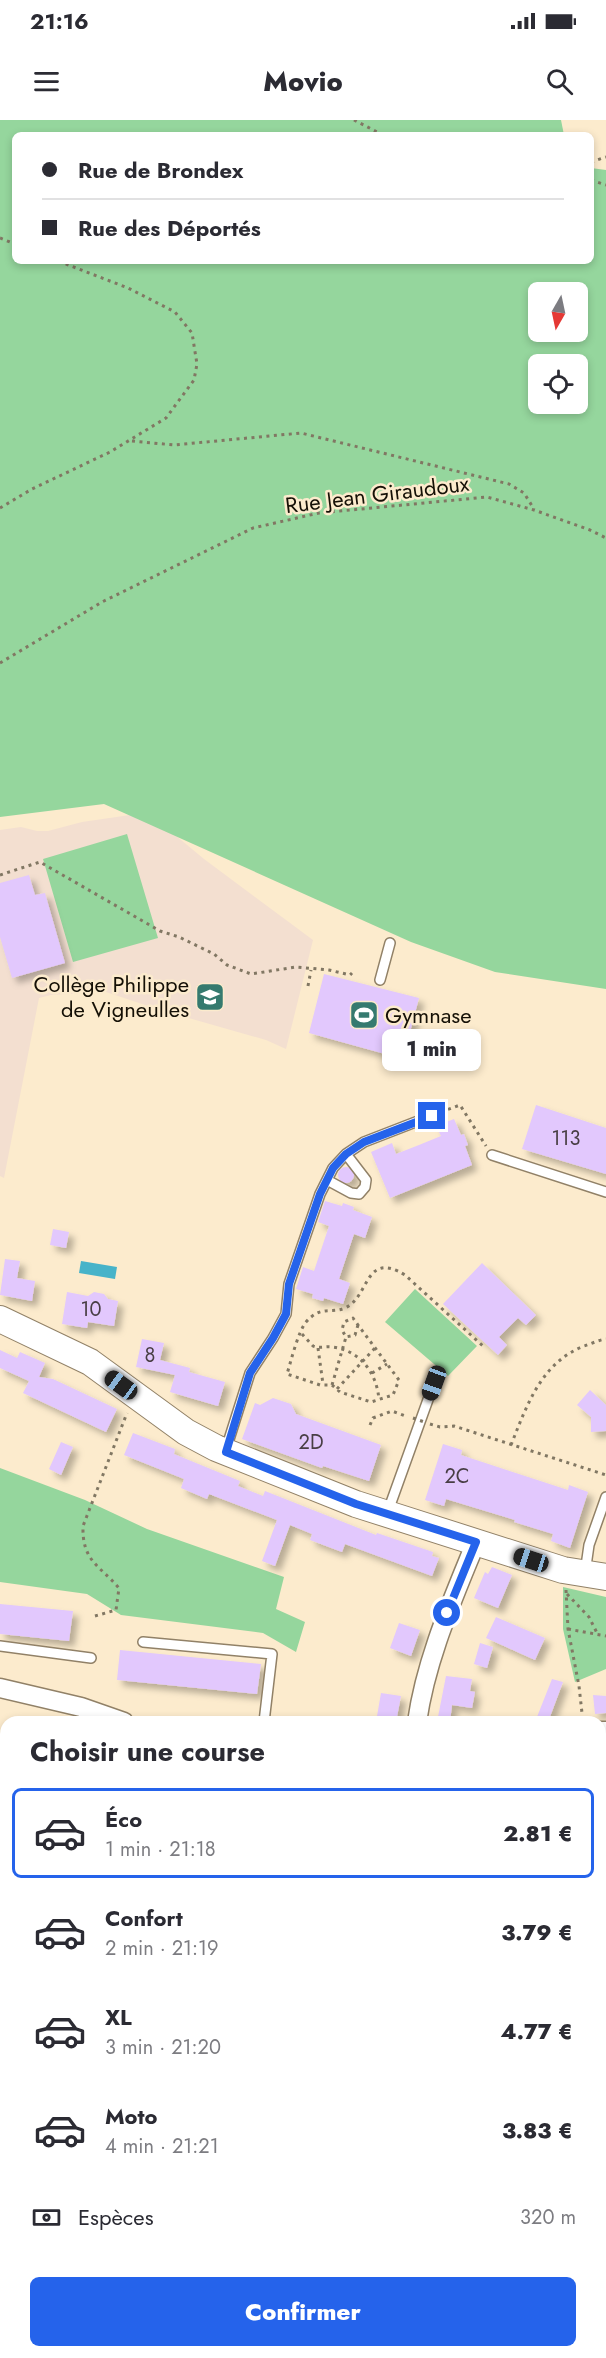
<!DOCTYPE html>
<html lang="fr">
<head>
<meta charset="utf-8">
<style>
  :root { --surface:#fff; --page:#f7f7f7; --text:#2b2b33; --muted:#7c7c81; --line:#e1e1e2; --accent:#2563eb }
  body { margin:0; font-family:Jost,sans-serif; background:var(--page); color:var(--text); height:100vh; display:flex; flex-direction:column; font-size:22px; white-space:nowrap }
  * { box-sizing:border-box; margin:0 }
  p { font-size:20px; color:var(--muted) }
  .icon { flex:none; width:33px; height:33px; fill:none; stroke:currentColor; stroke-width:2; stroke-linecap:round; stroke-linejoin:round }
  .map { position:relative; flex:1; overflow:hidden }
  .side { position:absolute; left:0px; top:1596px; width:606px; height:642px; display:flex; flex-direction:column; background:var(--surface); border-radius:18px 18px 0 0; box-shadow:0 3px 9px #0003 }
  .side>* { flex:none }
  .guide { position:absolute; left:12px; top:12px; width:582px; height:132px; border-radius:9px; box-shadow:0 3px 9px #0003; display:grid; align-content:center; height:132px; padding:0 30px; background:var(--surface) }
  .needle { width:39px; rotate:189deg }
  .controls { position:absolute; left:528px; top:162px; display:grid; gap:12px }
  .controls a { display:grid; place-items:center; width:60px; height:60px; border-radius:9px; background:var(--surface); box-shadow:0 3px 9px #0003; font-size:30px }
  .end { position:absolute; width:27px; height:27px; margin:-14px; border:8px solid #2563eb; background:#fff; box-shadow:0 0 0 3px #fff }
  .from { border-radius:50% }
  .bubble { position:absolute; height:42px; border-radius:9px; background:var(--surface); box-shadow:0 3px 9px #0003; font-size:20px; font-weight:800; line-height:42px; text-align:center }
  .car { position:absolute; width:18px; height:36px; margin:-18px -9px; border-radius:8px; box-shadow:0 0 4px 2px #0007; background:linear-gradient(#222 24%,#8ab4d8 0 40%,#222 0 76%,#8ab4d8 0 86%,#222 0) }
  .guide b { display:flex; align-items:center; gap:21px; height:57px; font-size:22px }
  .guide b+b { border-top:2px solid var(--line) }
  .guide i { width:15px; height:15px; background:var(--text) }
  ul { padding:0; list-style:none }
  li { display:flex; align-items:center; gap:18px; height:90px; margin:0 12px 9px; padding:0 18px; border:3px solid transparent; border-radius:9px }
  li div { flex:1 }
  li b { display:block; font-size:22px }
  li em { font-style:normal; font-weight:800 }
  li.active { border-color:var(--accent) }
  li>.icon { width:54px; height:54px; stroke-width:1.5 }
  h2 { padding:0 30px; font-size:27px; line-height:72px }
  .pay { display:flex; align-items:center; gap:15px; height:66px; padding:0 30px; font-size:22px }
  .pay p { margin-inline-start:auto }
  .button { display:flex; gap:12px; margin-top:auto; padding:12px 30px }
  .button a { flex:1; height:69px; border-radius:9px; background:var(--accent); color:#fff; font-size:24px; font-weight:800; line-height:69px; text-align:center }
  .status { display:flex; justify-content:space-between; align-items:center; height:42px; padding:0 30px; background:var(--surface); direction:ltr }
  .status svg { height:16px; fill:currentColor }
  header { display:flex; justify-content:space-between; align-items:center; height:78px; padding:0 30px; background:var(--surface); font-size:27px; font-weight:800 }
  .map>svg:first-child { display:block }
  .education { fill:#f3dfd0 }
  .green { fill:#95d69d; fill-rule:evenodd }
  .water { fill:#47b3c9 }
  .building { fill:#e2c8fd; filter:url(#shadow) }
  .lines { fill:none; stroke-linecap:round; stroke-linejoin:round }
  .lane-casing { stroke:#918167; stroke-width:12 }
  .street-casing { stroke:#918167; stroke-width:21 }
  .secondary-casing { stroke:#918167; stroke-width:28 }
  .path { stroke:#817763; stroke-width:3; stroke-dasharray:3 4.5; stroke-linecap:butt }
  .lane { stroke:#fff; stroke-width:9 }
  .street { stroke:#fff; stroke-width:18 }
  .secondary { stroke:#fff; stroke-width:26 }
  .path-bridge { stroke:#817763; stroke-width:3; stroke-dasharray:3 4.5; stroke-linecap:butt }
  .route { stroke:#2563eb; stroke-width:8 }
  .labels { text-anchor:middle; stroke-width:5; stroke-linejoin:round; paint-order:stroke }
  .number-label { font-size:20px; fill:#483e44 }
  .street-label { font-size:22px; fill:#151006; stroke:#fcebcd }
  .poi-label { font-size:22px; fill:#151006; stroke:#fcebcd; text-anchor:end }
</style>
</head>
<body>
<div class="status"><b>21:16</b><svg viewBox="0 0 49 12"><path d="M0 12V9h3v3zM5 12V6h3v6zM10 12V3h3v9zM15 12V0h3v12zM26 1h20v11H26zM47 4h2v5h-2z"/></svg></div>
<header><svg class="icon" aria-label="menu" viewBox="0 0 24 24"><path d="M4 6h16M4 12h16M4 18h16"/></svg>Movio<svg class="icon" aria-label="search" viewBox="0 0 24 24"><circle cx="10" cy="10" r="6"/><path d="M15 15l6 6"/></svg></header>
<div class="map">
<svg width="606" height="2238" viewBox="0 0 606 2238">
  <defs>
    <filter id="shadow"><feDropShadow dx="5.5" dy="5.5" stdDeviation="3" flood-color="#0004"/></filter>
  </defs>
  <rect width="100%" height="100%" fill="#fcebcd"/>
  <path class="education" d="M137,694L157,700L204,739L313,820L286,929L266,920L157,889L106,872L51,875L39,878L4,1058L0,1056V710L21,707L37,711H48L82,702Z
    M5,1952H6V2032H0V1998Z"/>
  <path class="green" d="M0,0H561L564,15H15V141H591V48L606,50V869L495,852L411,822L104,684L0,697ZM538,172H578V212H538ZM578,244V284H538V244Z
    M127,714L158,818L73,842L43,739Z
    M415,1169L477,1226L448,1256L385,1202Z
    M0,1348L85,1380L147,1409L284,1457L276,1489L305,1502L296,1532L263,1513L121,1495L87,1474L0,1462Z
    M563,1467L606,1477V1549L575,1562L563,1509Z"/>
  <path class="water" d="M81,1141L117,1147L115,1159L79,1153Z"/>
  <path class="building" d="M29,755L35,775L45,773L65,843L12,858L0,817V763Z
    M324,854L419,878L403,939L309,913Z
    M536,985L606,1008V1054L522,1029Z
    M454,999L461,1015L464,1014L468,1025L465,1026L472,1045L390,1078L371,1032L392,1023L396,1034L419,1025L441,1016L436,1006Z
    M338 1055a8 8 0 1 1 16 0a8 8 0 1 1-16 0Z
    M325,1081L342,1086L343,1083L354,1087L353,1090L372,1097L365,1118L354,1114L339,1159L350,1163L343,1184L324,1178L323,1181L312,1178L313,1174L296,1169L303,1147L314,1151L329,1106L318,1102Z
    M53,1109L69,1112L66,1128L50,1125Z
    M5,1139L20,1141L17,1158L35,1161L32,1181L0,1175Z
    M482,1143L536,1195L526,1205L518,1198L499,1217L507,1225L498,1235L443,1184Z
    M67,1172L88,1176L94,1172L104,1174L108,1179L118,1181L114,1206L88,1202L87,1208L62,1204Z
    M142,1219L164,1223L160,1240L190,1248L189,1252L225,1262L218,1286L170,1272L175,1255L136,1247Z
    M0,1230L17,1238L20,1232L45,1243L39,1257L53,1259L117,1289L106,1312L23,1273L29,1261L0,1248Z
    M590,1270L606,1285V1311L591,1312V1297L577,1285Z
    M273,1278L291,1284L296,1294L381,1325L369,1361L323,1346L322,1348L242,1319L255,1283L260,1285Z
    M133,1313L175,1329L174,1334L240,1361L238,1366L263,1376L265,1371L376,1415L377,1413L433,1432L432,1436L439,1438L432,1456L345,1424L342,1432L310,1420L312,1414L290,1405L275,1446L262,1441L277,1400L209,1374L207,1379L181,1368L184,1359L124,1335Z
    M61,1322L73,1327L61,1355L49,1349Z
    M443,1324L462,1330L461,1335L568,1370L569,1365L588,1372L570,1428L551,1421L553,1414L514,1402L515,1400L446,1379L444,1386L425,1380Z
    M492,1447L512,1455L498,1488L474,1478L485,1452L488,1454Z
    M0,1484L73,1491L69,1521L0,1514Z
    M496,1497L545,1518L535,1540L486,1518Z
    M399,1503L420,1510L411,1536L390,1528Z
    M480,1523L493,1527L487,1548L474,1544Z
    M120,1530L261,1544L257,1574L117,1560Z
    M446,1556L472,1559L470,1571L475,1572L472,1588L452,1585L450,1602H437Z
    M552,1559L563,1562L548,1602H535Z
    M381,1573L401,1576L396,1602H376Z
    M593,1575L606,1576V1593L595,1594Z"/>
  <g class="lines">
    <g class="lane-casing">
      <path id="lane" d="M380,860L390,823
        M492,1035L606,1072
        M327,1060L351,1073L359,1074L365,1067L366,1060L346,1034
        M226,1329L250,1253L273,1218L286,1194L289,1164L320,1074L333,1048L346,1034L364,1022L431,996
        M388,1391L434,1263
        M585,1453L589,1425L606,1377
        M143,1522L272,1534L264,1602
        M0,1526L91,1538
        M0,1735L6,1738"/>
    </g>
    <g class="street-casing">
      <path id="street" d="M0,1568L81,1587L124,1602
        M417,1602C426,1539 452,1481 476,1422
        M600,1611H606
        M0,1783L6,1768
        M600,1832L606,1831
        M600,1911L606,1928
        M0,1938H6
        M473,2232V2238
        M140,2238L141,2232
        M322,2238V2232"/>
    </g>
    <g class="secondary-casing">
      <path id="secondary" d="M0,1199L90,1242L186,1312L216,1328L356,1384L563,1450L606,1457"/>
    </g>
    <path class="path" d="M354,0L383,15
      M591,42L606,37
      M591,60L606,65
      M0,118L15,124
      M132,321L174,325L301,313L509,364L524,373L534,389
      M0,388L32,369L110,332L166,298L194,260L197,244L192,213L175,192L128,168L58,141
      M0,543L102,482L253,408L319,393L487,377L534,390L590,410L606,418
      M0,755L40,742L160,811L179,817L214,834L227,845L251,854L296,847L329,850L350,855L352,853
      M308,866L311,850
      M441,992L460,985L486,1026
      M358,1205L355,1215L346,1217L342,1210L344,1202L353,1198L358,1205L399,1260L393,1275L371,1282L340,1272L332,1265H320L287,1254C291,1241 298,1212 306,1202C321,1185 331,1194 345,1188C370,1177 364,1130 405,1155L483,1226
      M302,1214L313,1226C319,1229 325,1226 332,1227C360,1230 377,1253 379,1280
      M318,1228L323,1264
      M372,1253L387,1244
      M332,1265L346,1217
      M337,1269L375,1228
      M430,1304L440,1307L454,1306L606,1355
      M370,1305L373,1298L392,1291L408,1297
      M511,1325C527,1285 541,1243 584,1226C591,1224 598,1220 606,1219
      M566,1470L568,1509L579,1566L583,1602
      M567,1474L589,1497L598,1515
      M95,1496L116,1490L119,1468C99,1445 82,1441 83,1406L127,1293
      M568,1509L606,1516
      M0,2140L6,2141
      M0,2206L6,2207
      M240,2232L280,2236L281,2232
      M87,2234V2232
      M216,2238L217,2232
      M343,2238L344,2232
      M375,2238L383,2232"/>
    <use href="#lane" class="lane"/>
    <use href="#street" class="street"/>
    <use href="#secondary" class="secondary"/>
    <path class="path-bridge" d="M413,1298L427,1303"/>
  </g>
  <g class="lines">
    <path class="route" d="M432,996L364,1022L346,1034L333,1048L320,1074L289,1164L286,1194L273,1218L250,1253L226,1332L356,1384L476,1422L447,1493"/>
  </g>
  <defs>
    <g id="school-square" transform="scale(1.5)"><rect x="-9" y="-9" width="18" height="18" rx="4" fill="#357a6f" stroke="#fcebcd"/><path d="M0-5L7-2L0 1L-7-2ZM-4 1L0 2.5L4 1V4Q0 6-4 4Z" fill="#fff"/></g>
    <g id="stadium-square" transform="scale(1.5)"><rect x="-9" y="-9" width="18" height="18" rx="4" fill="#357a6f" stroke="#fcebcd"/><path d="M0-5a6.5 5 0 1 0 0 10a6.5 5 0 1 0 0-10ZM-3.5-1.8h7v3.6h-7Z" fill="#fff"/></g>
  </defs>
  <g fill-rule="evenodd">
    <use href="#school-square" x="210" y="877"/>
    <use href="#stadium-square" x="364" y="895"/>
  </g>
  <g class="labels">
    <g class="number-label">
      <text x="566" y="1025">113</text>
      <text x="91" y="1196">10</text>
      <text x="150" y="1242">8</text>
      <text x="311" y="1329">2D</text>
      <text x="457" y="1363">2C</text>
    </g>
    <g class="street-label">
      <text transform="translate(377 374) rotate(-7)" y="8">Rue Jean Giraudoux</text>
    </g>
    <g class="poi-label">
      <text x="189" y="872">Collège Philippe<tspan x="189" dy="25">de Vigneulles</tspan></text>
      <text x="385" y="903" text-anchor="start">Gymnase</text>
    </g>
  </g>
</svg>
<div class="controls">
<a><svg class="needle" viewBox="-14 -14 28 28"><path d="M0-13l5 13h-10z" fill="#e53935"/><path d="M0 13l5-13h-10z" fill="#7c7c81"/></svg></a>
<a><svg class="icon" aria-label="locate" viewBox="0 0 24 24"><circle cx="12" cy="12" r="6"/><path d="M12 2v4M12 18v4M2 12h4M18 12h4"/></svg></a>
</div>
<i class="end from" style="left:447px;top:1493px"></i>
<i class="end" style="left:432px;top:996px"></i>
<div class="bubble" style="left:382px;top:909px;width:99px">1 min</div>
<i class="car" style="left:434px;top:1263px;rotate:200deg"></i>
<i class="car" style="left:121px;top:1265px;rotate:306deg"></i>
<i class="car" style="left:531px;top:1440px;rotate:288deg"></i>
<div class="guide">
<b><i class="from"></i>Rue de Brondex</b>
<b><i></i>Rue des Déportés</b>
</div>
<section class="side">
<h2>Choisir une course</h2>
<ul>
<li class="active"><svg class="icon" aria-label="car" viewBox="0 0 24 24"><path d="M5 17H2v-5l4-1 3-4h7l3 4 3 1v5h-3M9 17h6M6 11h13"/><circle cx="7" cy="17" r="2"/><circle cx="17" cy="17" r="2"/></svg><div><b>Éco</b><p>1 min · 21:18</p></div><em>2.81 €</em></li>
<li><svg class="icon" aria-label="car" viewBox="0 0 24 24"><path d="M5 17H2v-5l4-1 3-4h7l3 4 3 1v5h-3M9 17h6M6 11h13"/><circle cx="7" cy="17" r="2"/><circle cx="17" cy="17" r="2"/></svg><div><b>Confort</b><p>2 min · 21:19</p></div><em>3.79 €</em></li>
<li><svg class="icon" aria-label="car" viewBox="0 0 24 24"><path d="M5 17H2v-5l4-1 3-4h7l3 4 3 1v5h-3M9 17h6M6 11h13"/><circle cx="7" cy="17" r="2"/><circle cx="17" cy="17" r="2"/></svg><div><b>XL</b><p>3 min · 21:20</p></div><em>4.77 €</em></li>
<li><svg class="icon" aria-label="car" viewBox="0 0 24 24"><path d="M5 17H2v-5l4-1 3-4h7l3 4 3 1v5h-3M9 17h6M6 11h13"/><circle cx="7" cy="17" r="2"/><circle cx="17" cy="17" r="2"/></svg><div><b>Moto</b><p>4 min · 21:21</p></div><em>3.83 €</em></li>
</ul>
<div class="pay"><svg class="icon" aria-label="cash" viewBox="0 0 24 24"><path d="M3 7h18v10H3z"/><circle cx="12" cy="12" r="2"/></svg>Espèces<p>320 m</p></div>
<div class="button"><a>Confirmer</a></div>
</section>
</div>
</body>
</html>
